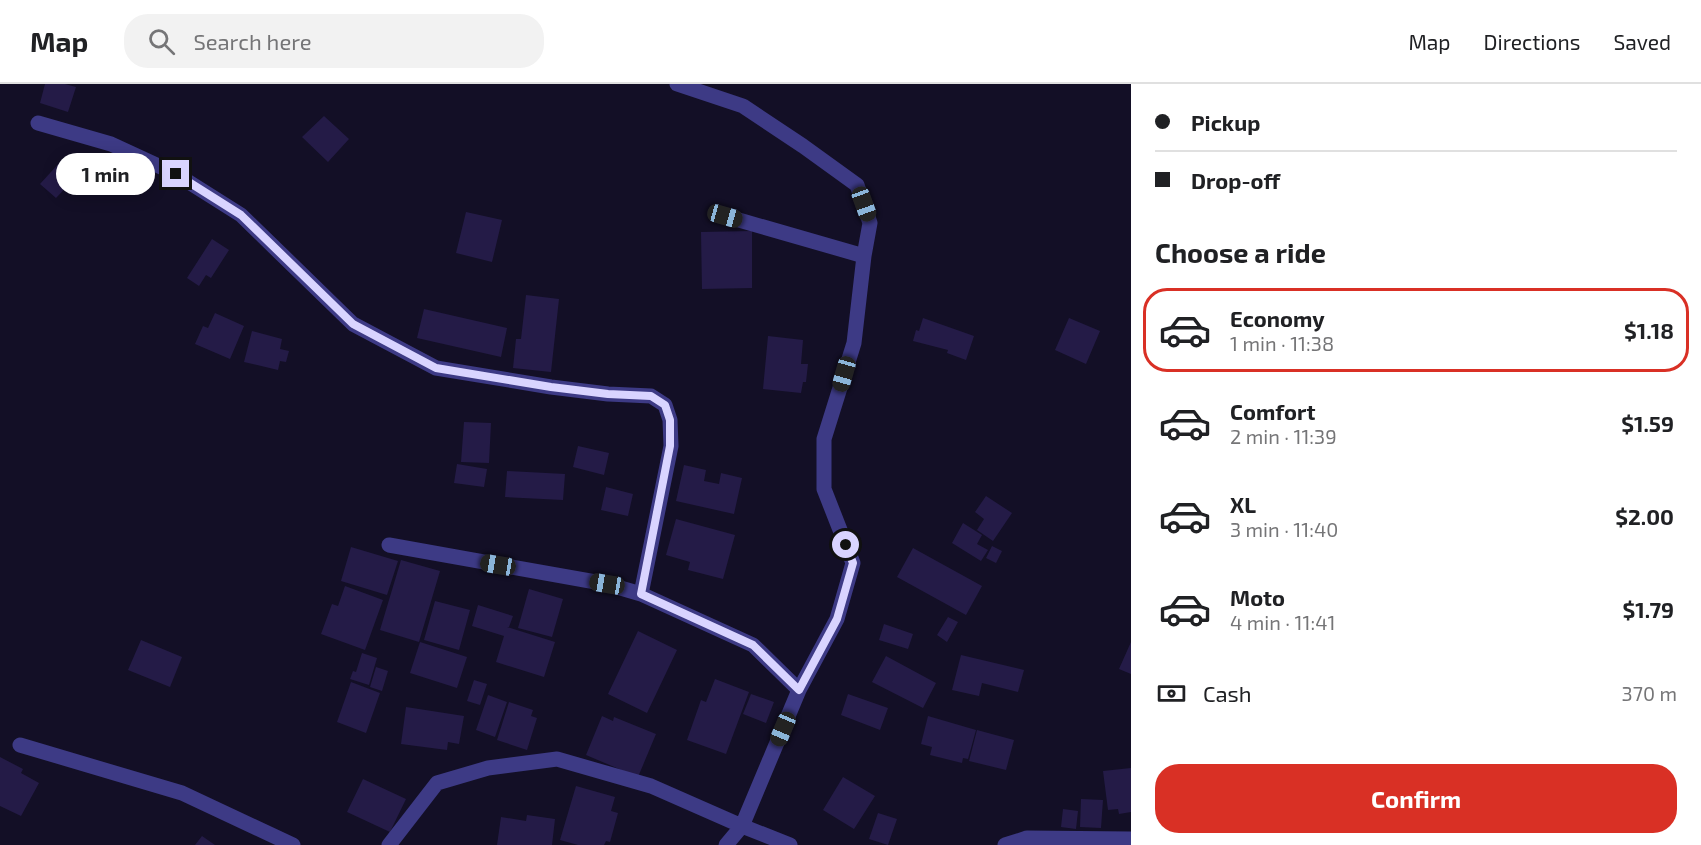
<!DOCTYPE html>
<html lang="en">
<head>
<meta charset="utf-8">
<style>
  :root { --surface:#fff; --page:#f2f2f2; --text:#202124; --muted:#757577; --line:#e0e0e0; --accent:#d93025 }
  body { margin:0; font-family:"Exo 2",sans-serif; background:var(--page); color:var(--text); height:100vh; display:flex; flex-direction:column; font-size:22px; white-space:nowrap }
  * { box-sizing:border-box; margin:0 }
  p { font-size:20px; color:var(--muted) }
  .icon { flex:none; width:33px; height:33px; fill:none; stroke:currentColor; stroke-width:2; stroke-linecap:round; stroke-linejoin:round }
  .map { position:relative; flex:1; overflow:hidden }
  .panel { display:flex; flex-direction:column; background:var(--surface); width:570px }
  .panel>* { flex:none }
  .banner { display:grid; align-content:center; height:132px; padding:0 24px; background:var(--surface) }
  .end { position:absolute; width:27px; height:27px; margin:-14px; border:8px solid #d9d4ff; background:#111; box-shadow:0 0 0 3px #111 }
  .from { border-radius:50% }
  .bubble { position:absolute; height:42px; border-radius:21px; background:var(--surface); box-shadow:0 3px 15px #0003; font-size:20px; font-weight:700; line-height:42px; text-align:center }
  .car { position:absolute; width:18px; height:36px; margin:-18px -9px; border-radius:8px; box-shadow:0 0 4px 2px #0007; background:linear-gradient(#222 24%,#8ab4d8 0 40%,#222 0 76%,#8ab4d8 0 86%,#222 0) }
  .banner b { display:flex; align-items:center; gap:21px; height:57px; font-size:22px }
  .banner b+b { border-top:2px solid var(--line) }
  .banner i { width:15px; height:15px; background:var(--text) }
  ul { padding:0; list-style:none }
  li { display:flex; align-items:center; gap:18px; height:84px; margin:0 12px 9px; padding:0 12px; border:3px solid transparent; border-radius:24px }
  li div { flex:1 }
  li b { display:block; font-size:22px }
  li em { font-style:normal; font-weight:700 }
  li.current { border-color:var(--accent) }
  li>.icon { width:54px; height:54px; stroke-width:1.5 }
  h2 { padding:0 24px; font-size:27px; line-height:72px }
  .pay { display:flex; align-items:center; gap:15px; height:66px; padding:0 24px; font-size:22px }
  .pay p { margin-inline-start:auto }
  .cta { display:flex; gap:12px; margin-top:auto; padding:12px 24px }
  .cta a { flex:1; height:69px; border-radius:24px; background:var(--accent); color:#fff; font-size:24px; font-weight:700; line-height:69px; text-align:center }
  header { display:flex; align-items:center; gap:36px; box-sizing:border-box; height:84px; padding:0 30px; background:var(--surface); border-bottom:2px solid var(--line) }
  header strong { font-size:28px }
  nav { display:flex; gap:33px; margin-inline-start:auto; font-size:21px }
  .search { width:420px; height:54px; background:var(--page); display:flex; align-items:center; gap:15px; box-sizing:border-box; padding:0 21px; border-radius:24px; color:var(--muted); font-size:22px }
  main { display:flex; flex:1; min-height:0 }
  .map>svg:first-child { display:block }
  .building { fill:#241b47 }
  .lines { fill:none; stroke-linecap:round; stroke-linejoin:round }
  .minor { stroke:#3d3a85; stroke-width:15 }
  .route { stroke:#d9d4ff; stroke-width:8 }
</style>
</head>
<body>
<header>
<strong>Map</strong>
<div class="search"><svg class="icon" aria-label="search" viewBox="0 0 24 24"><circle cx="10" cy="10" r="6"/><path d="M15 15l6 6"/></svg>Search here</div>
<nav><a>Map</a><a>Directions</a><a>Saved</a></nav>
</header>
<main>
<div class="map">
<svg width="1131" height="761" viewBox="0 0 1131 761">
  <rect width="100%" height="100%" fill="#130f26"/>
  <path class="building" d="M45,0H65L76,3L68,28L40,19Z
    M324,32L349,55L328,78L302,53Z
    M61,77L77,92L56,114L40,100Z
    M466,128L502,136L492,178L456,169Z
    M752,147V204L702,205L701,148Z
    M212,155L229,166L211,194L206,191L199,202L187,194Z
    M526,211L559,215L551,288L513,284L516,255H521Z
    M424,225L507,244L501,273L417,254Z
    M215,229L244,242L230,275L195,260L203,242L208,244Z
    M923,234L974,252L966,276L947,269L948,266L913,257L916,246L919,247Z
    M1069,234L1100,247L1086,280L1055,266Z
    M252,247L282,255L280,265L289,267L286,278L280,277L278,286L244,278Z
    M768,252L803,256L801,280H808L806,298H803L801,309L763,305Z
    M464,338L491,339L489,379L461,378Z
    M578,362L609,369L604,391L573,383Z
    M457,380L487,385L484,403L454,399Z
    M684,381L706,386L704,397L719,400L721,389L742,394L734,430L676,417Z
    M507,387L565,390L563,416L505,413Z
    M606,403L633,410L628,432L601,426Z
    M986,412L1012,429L993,457L977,446L984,435L975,428Z
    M676,435L735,451L723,495L688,486L690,478L666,471Z
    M963,439L982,451L977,460L988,466L981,477L952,459Z
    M992,462L1002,467L996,479L986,474Z
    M351,463L398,477L387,511L341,497Z
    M913,464L982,502L966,531L897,493Z
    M401,476L440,487L419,558L380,546Z
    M345,502L383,516L365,566L321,550L332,520L338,522Z
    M529,505L563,515L552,553L518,544Z
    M435,517L470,526L459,566L424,556Z
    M478,521L513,532L509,543H507L555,558L544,593L496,578L504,552L472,542Z
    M948,533L958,538L947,558L937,551Z
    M884,540L913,550L908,565L879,556Z
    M638,547L677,566L647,629L608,610Z
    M141,556L182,573L170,603L128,586Z
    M420,558L467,573L457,604L410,589Z
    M1131,558V590L1119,585Z
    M362,569L377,574L369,601L350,595L353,587L356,588Z
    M961,571L1024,586L1018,608L982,599L979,612L952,606Z
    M886,572L936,599L923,624L872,598Z
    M376,583L388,587L382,607L370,603Z
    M715,595L749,608L726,670L687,656L701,616L706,618Z
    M474,596L487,600L480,621L467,617Z
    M351,598L380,609L366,649L337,638Z
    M751,610L774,618L766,639L743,630Z
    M848,610L888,624L880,646L841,631Z
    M488,611L507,618L495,653L476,646Z
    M509,618L533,626L531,632L537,634L527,666L497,656Z
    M406,623L464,632L459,660L448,658L447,666L401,660Z
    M602,632L613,637L614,633L656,650L638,693L586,671Z
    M928,632L976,646L968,675L963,674L962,679L930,671L932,663L921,660Z
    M977,646L1014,656L1006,686L969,677Z
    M0,673L23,685L21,689L39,699L21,732L0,722Z
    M1131,684V728L1119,730L1118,725L1108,726L1103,687Z
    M843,693L875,712L854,745L823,726Z
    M363,695L406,715L390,748L347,728Z
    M576,702L615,713L611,727L618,729L610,758L606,757L604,761H578L560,756Z
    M1081,715L1103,716L1101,744L1080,743Z
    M1063,725L1078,727L1076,745L1061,743Z
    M878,729L897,735L888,761L869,755Z
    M527,731L555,735L552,761H497L501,733L526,737Z
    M202,752L215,761H195Z"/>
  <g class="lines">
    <path class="minor" d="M677,0L743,22L803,62L857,101L870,139L864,172L854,259L824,355V405L853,479L837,535L799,606L742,742L726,761
      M38,39L111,60L176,90L241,131L353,240L436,284L551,303L608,310L651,312L665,321L670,336L671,362L641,510
      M725,132L864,172
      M389,461L607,500L641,510L753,561L799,606
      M20,661L182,709L293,761
      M389,761L437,699L488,684L557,675L651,702L742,742L790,761
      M1005,761L1027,754L1131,755"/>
  </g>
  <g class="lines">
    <path class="route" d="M176,90L241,131L353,240L436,284L551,303L608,310L651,312L665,321L670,336V362L641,510L753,561L799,606L837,535L853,479L846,461"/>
  </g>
</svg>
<i class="end from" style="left:846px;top:461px"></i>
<i class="end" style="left:176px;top:90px"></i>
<div class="bubble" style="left:56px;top:69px;width:99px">1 min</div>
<i class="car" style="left:864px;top:120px;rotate:160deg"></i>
<i class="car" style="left:725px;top:132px;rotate:106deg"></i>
<i class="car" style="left:844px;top:290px;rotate:196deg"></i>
<i class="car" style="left:498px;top:481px;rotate:280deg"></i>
<i class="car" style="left:607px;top:500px;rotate:280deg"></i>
<i class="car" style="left:783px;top:645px;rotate:203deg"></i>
</div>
<section class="panel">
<div class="banner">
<b><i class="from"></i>Pickup</b>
<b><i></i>Drop-off</b>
</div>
<h2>Choose a ride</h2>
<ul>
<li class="current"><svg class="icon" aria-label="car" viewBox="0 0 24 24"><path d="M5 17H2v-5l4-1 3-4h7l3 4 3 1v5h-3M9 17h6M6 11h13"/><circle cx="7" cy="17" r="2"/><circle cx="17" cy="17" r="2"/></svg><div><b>Economy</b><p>1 min · 11:38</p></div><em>$1.18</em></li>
<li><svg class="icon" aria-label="car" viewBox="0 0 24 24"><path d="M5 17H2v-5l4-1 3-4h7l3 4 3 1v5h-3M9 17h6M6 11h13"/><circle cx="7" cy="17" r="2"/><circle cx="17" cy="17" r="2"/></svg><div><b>Comfort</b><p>2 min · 11:39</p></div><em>$1.59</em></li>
<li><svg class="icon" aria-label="car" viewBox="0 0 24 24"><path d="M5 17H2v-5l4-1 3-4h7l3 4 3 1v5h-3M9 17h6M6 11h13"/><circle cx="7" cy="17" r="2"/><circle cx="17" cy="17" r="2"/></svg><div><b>XL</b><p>3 min · 11:40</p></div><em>$2.00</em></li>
<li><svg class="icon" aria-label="car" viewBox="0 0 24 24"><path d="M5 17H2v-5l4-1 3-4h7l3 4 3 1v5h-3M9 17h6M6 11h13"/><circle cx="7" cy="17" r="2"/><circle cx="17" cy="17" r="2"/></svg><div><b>Moto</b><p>4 min · 11:41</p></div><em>$1.79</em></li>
</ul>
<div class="pay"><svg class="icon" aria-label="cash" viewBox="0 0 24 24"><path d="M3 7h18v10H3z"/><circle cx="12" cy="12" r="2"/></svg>Cash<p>370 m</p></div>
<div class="cta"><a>Confirm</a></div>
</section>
</main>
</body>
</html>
